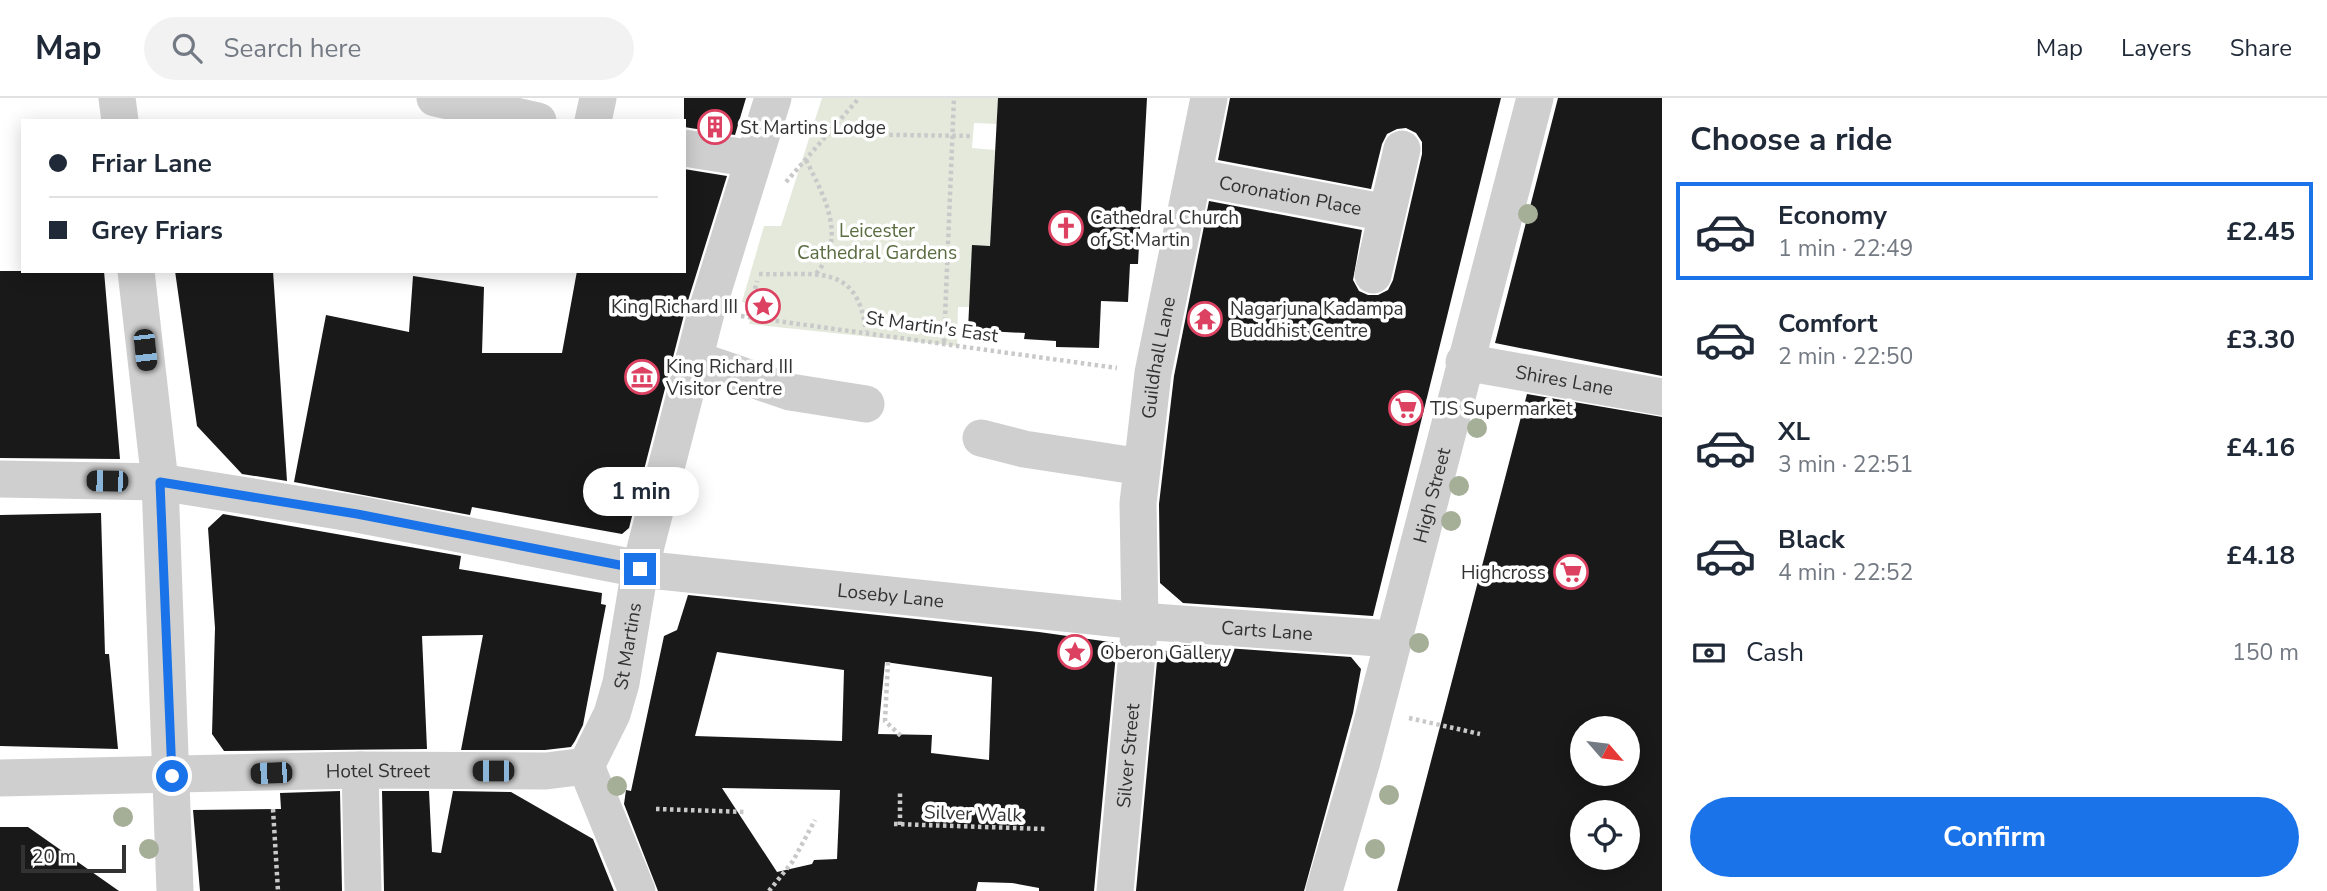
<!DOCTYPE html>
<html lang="en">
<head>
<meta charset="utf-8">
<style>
  :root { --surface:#fff; --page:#f2f2f3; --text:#1f2937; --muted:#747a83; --line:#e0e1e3; --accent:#1a73e8 }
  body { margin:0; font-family:"Nunito Sans",sans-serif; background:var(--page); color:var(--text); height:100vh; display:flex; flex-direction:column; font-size:26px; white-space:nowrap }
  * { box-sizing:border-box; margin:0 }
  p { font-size:23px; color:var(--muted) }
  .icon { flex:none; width:38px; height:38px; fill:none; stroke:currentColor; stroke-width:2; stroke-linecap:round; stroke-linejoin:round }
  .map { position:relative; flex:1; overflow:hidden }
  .drawer { display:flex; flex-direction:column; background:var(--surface); width:665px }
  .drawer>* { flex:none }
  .banner { position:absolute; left:21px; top:21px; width:665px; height:154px; border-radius:0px; box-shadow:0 4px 18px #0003; display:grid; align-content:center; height:154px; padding:0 28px; background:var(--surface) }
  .needle { width:46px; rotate:118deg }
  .controls { position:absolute; left:1570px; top:618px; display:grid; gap:14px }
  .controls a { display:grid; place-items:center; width:70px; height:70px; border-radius:50%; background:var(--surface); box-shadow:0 4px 18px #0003; font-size:35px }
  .scale { position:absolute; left:21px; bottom:18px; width:105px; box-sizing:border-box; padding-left:7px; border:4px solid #323232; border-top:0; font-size:19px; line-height:24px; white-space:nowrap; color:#323232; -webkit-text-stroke:5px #fff; paint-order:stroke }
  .end { position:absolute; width:32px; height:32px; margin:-16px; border:9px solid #1a73e8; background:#fff; box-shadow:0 0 0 4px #fff }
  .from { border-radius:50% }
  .bubble { position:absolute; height:49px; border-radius:24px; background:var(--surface); box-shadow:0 4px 18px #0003; font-size:23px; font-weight:700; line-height:49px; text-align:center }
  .car { position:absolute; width:21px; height:42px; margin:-21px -10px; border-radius:9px; box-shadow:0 0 5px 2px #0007; background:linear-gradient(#222 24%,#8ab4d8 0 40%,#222 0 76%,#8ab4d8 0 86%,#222 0) }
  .banner b { display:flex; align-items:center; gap:24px; height:66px; font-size:26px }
  .banner b+b { border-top:2px solid var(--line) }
  .banner i { width:18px; height:18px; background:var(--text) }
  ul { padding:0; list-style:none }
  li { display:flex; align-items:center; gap:21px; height:98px; margin:0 14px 10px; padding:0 14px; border:4px solid transparent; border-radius:0px }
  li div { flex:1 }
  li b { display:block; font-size:26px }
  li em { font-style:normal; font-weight:700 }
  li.active { border-color:var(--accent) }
  li>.icon { width:63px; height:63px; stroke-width:1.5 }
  h2 { padding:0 28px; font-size:32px; line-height:84px }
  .pay { display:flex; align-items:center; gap:18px; height:77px; padding:0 28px; font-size:26px }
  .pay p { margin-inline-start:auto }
  .cta { display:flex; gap:14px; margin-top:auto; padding:14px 28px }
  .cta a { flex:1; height:80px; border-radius:42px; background:var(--accent); color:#fff; font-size:28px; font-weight:700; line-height:80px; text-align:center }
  header { display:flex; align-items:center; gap:42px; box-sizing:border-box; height:98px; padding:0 35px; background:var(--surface); border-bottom:2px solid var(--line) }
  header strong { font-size:33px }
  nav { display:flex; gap:38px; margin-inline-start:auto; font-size:24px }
  .search { width:490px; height:63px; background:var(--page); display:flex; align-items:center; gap:18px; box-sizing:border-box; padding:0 24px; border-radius:38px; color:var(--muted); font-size:26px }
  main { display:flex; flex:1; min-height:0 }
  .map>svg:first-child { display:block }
  .green { fill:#e4e9dc }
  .building { fill:#191919; fill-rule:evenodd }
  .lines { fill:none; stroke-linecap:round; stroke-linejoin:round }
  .path { stroke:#c9c9c9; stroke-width:4.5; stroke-dasharray:3.5 3.5; stroke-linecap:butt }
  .minor { stroke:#cfcfcf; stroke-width:37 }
  .tree { fill:#a5ae96 }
  .route { stroke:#1a73e8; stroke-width:9 }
  .labels { text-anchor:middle; stroke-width:7; stroke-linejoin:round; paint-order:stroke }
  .poi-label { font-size:19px; fill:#323232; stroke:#fff; text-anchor:start }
  .street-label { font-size:19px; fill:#323232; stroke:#fff }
  .park-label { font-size:19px; fill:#5b6c41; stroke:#fff }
</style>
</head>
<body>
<header>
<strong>Map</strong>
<div class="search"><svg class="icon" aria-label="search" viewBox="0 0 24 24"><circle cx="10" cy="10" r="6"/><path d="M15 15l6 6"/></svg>Search here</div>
<nav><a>Map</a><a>Layers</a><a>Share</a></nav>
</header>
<main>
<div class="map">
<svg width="1662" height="793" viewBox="0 0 1662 793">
  <rect width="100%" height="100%" fill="#fff"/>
  <path class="green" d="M822,0H998L997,26L974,25L972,50L995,52L990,148L969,209H958L957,248L749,226L755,207L742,204L764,128H781Z"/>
  <path class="building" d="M684,0H746L735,37L684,29Z
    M998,0H1147L1138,166H1130L1128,204L1101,203L1099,250L1056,249V243L1024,241L1025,235L968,232L972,147L990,148Z
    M1230,0H1501L1373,518L1183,505L1160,485L1159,406L1174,278L1209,103L1362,132L1353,182L1359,193L1368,197H1378L1388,192L1393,182L1422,56V44L1416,35L1406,30L1397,31L1387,36L1382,46L1371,91L1218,62Z
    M1558,0H1662V278L1495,245Z
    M684,71L727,78L686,209L629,430L622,436L472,409L470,417L294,384L326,217L409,234L413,178L484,189L482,255H562L577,173H684Z
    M0,173H104L120,361L0,360Z
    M175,173H273L287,383L242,376L197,328Z
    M1527,296L1662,319V793H1397ZM1582,630H1628V676H1582ZM1582,714H1628V760H1582Z
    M101,415L105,556H109L118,651L0,648V417Z
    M223,416L461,458L459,471L602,495L601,506L606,507L583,627L575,643L571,649L545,652H461L483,537L422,538L427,651L224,653L212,636L215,530L208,430Z
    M688,497L1039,534L1117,545L1094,793H1039V790L1012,785L978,784L976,793H658L624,706L626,692L631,693L664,538L677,532ZM717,554L844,572L842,643L695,638ZM885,564L992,579L989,662L931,655L932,637L878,636ZM722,690L840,692L837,761L814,762L812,766L777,774Z
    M1169,546L1351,559L1361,571L1353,615L1304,793H1136L1158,552L1169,553Z
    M340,693L342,793H200L193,712L281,711L280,695Z
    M382,693H429L432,754L441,755L453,693L511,694L593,741L614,793H384Z
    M0,729H28L119,793H0Z"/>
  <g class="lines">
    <path class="path" d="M799,30L827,36L973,38
      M806,62C826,102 848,141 814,178
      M786,84L859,0
      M759,176C815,178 857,163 866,233
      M741,218L1117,270
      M748,218L757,183
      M944,244L954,0
      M888,564L885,623L901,638
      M1409,620L1480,636
      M273,711L278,793
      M656,711L747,714
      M894,726L1045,731
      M900,727V695
      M769,793L793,763L815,722"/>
    <g class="minor">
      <path d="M117,0L120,23"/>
      <path d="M435,0L538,23"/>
      <path d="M593,23L598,0"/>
      <path d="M684,50L753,61"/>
      <path id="s1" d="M1194,79L1387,115"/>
      <path d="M136,173L160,384L175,793"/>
      <path d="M1373,177L1402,51"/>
      <path d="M694,261L790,294L866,306"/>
      <path id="s2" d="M1464,264L1662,299"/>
      <path d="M981,340L1024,351L1142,369"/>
      <path id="s3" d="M0,381L160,384L357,416L640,471L1140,523L1392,541"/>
      <path id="s4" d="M586,668L612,616L621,585L640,471L706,215L773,0"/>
      <path d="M586,668L637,793"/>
      <path d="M360,672L363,793"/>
      <path id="s5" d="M0,680L360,672L546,673L586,668"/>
      <path id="s6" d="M1115,793L1140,523L1138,405L1153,275L1209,0"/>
      <path id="s7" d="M1324,793L1362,663L1535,0"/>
    </g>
  </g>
  <g class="tree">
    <circle cx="1528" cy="116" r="10"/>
    <circle cx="1477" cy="330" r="10"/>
    <circle cx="1459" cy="388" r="10"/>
    <circle cx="1451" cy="423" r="10"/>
    <circle cx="1419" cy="545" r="10"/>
    <circle cx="617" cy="688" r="10"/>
    <circle cx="1389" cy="697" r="10"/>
    <circle cx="123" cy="719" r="10"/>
    <circle cx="149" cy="751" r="10"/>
    <circle cx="1375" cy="751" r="10"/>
  </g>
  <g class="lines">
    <path class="route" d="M172,678L160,384L357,416L640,471"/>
  </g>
  <defs>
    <g id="building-ring" transform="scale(1.75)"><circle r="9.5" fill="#fff" stroke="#dd4161" stroke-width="1.5"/><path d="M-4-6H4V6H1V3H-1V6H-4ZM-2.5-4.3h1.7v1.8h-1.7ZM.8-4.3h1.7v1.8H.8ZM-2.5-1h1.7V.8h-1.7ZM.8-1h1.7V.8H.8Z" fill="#dd4161"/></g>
    <g id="church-ring" transform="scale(1.75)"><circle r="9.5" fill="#fff" stroke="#dd4161" stroke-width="1.5"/><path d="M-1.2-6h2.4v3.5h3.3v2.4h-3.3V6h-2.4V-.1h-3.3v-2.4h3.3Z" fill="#dd4161"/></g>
    <g id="sight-ring" transform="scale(1.75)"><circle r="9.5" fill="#fff" stroke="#dd4161" stroke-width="1.5"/><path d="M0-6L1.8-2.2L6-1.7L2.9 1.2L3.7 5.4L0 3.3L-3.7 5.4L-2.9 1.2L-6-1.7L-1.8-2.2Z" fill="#dd4161"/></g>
    <g id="temple-ring" transform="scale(1.75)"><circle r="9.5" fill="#fff" stroke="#dd4161" stroke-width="1.5"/><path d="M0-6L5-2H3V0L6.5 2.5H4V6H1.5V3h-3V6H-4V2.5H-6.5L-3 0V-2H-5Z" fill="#dd4161"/></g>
    <g id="museum-ring" transform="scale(1.75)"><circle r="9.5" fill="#fff" stroke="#dd4161" stroke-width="1.5"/><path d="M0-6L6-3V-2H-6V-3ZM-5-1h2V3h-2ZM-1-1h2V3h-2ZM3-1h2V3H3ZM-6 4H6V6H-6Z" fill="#dd4161"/></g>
    <g id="supermarket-ring" transform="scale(1.75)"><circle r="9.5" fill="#fff" stroke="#dd4161" stroke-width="1.5"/><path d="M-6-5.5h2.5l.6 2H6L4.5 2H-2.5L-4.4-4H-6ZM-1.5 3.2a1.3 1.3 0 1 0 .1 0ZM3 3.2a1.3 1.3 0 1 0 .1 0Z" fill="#dd4161"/></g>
  </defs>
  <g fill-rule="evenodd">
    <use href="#building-ring" x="715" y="29"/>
    <use href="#church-ring" x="1066" y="130"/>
    <use href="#sight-ring" x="763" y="208"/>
    <use href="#temple-ring" x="1205" y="221"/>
    <use href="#museum-ring" x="642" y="279"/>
    <use href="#supermarket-ring" x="1406" y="310"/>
    <use href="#supermarket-ring" x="1571" y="474"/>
    <use href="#sight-ring" x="1075" y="554"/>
  </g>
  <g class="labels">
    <g class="poi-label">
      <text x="740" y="36">St Martins Lodge</text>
      <text x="1090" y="126">Cathedral Church<tspan x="1090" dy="22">of St Martin</tspan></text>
      <text x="738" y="215" text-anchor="end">King Richard III</text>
      <text x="1230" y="217">Nagarjuna Kadampa<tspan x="1230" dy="22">Buddhist Centre</tspan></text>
      <text x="666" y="275">King Richard III<tspan x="666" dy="22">Visitor Centre</tspan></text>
      <text x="1430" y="317">TJS Supermarket</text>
      <text x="1546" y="481" text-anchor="end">Highcross</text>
      <text x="1100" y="561">Oberon Gallery</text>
    </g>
    <g class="street-label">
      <text dy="7" stroke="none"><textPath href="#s1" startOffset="98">Coronation Place</textPath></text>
      <text transform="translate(932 228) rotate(8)" y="7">St Martin's East</text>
      <text dy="7" stroke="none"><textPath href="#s6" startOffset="536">Guildhall Lane</textPath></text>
      <text dy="7" stroke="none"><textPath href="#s2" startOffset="102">Shires Lane</textPath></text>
      <text dy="7" stroke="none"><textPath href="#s7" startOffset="410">High Street</textPath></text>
      <text dy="7" stroke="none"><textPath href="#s3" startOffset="900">Loseby Lane</textPath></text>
      <text dy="7" stroke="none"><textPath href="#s3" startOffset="1278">Carts Lane</textPath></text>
      <text dy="7" stroke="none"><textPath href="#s4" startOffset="128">St Martins</textPath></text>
      <text dy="7" stroke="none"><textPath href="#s6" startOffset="136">Silver Street</textPath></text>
      <text dy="7" stroke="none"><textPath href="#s5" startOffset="378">Hotel Street</textPath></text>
      <text transform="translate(973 715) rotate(2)" y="7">Silver Walk</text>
    </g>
    <g class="park-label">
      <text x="877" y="139">Leicester<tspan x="877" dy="22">Cathedral Gardens</tspan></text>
    </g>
  </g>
</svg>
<div class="controls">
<a><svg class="needle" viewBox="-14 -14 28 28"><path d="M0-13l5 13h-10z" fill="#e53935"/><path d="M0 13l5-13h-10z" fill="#747a83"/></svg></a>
<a><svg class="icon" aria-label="locate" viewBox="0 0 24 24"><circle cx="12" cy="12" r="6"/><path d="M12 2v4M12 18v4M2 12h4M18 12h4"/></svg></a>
</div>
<div class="scale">20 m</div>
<i class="end from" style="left:172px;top:678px"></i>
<i class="end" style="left:640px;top:471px"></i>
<div class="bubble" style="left:583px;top:369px;width:116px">1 min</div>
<i class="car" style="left:145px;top:252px;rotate:174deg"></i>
<i class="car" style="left:107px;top:383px;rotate:271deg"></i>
<i class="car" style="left:493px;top:673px;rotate:270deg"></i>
<i class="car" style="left:271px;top:675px;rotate:268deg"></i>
<div class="banner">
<b><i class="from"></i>Friar Lane</b>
<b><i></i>Grey Friars</b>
</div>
</div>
<section class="drawer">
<h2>Choose a ride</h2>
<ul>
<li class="active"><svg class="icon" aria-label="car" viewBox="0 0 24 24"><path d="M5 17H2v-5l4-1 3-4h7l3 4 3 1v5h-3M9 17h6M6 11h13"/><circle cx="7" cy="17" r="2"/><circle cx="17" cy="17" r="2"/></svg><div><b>Economy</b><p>1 min · 22:49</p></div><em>£2.45</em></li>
<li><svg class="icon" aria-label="car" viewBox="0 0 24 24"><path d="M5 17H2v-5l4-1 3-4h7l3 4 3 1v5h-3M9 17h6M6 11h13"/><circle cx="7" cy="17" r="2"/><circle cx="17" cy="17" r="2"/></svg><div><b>Comfort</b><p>2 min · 22:50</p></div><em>£3.30</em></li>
<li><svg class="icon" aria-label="car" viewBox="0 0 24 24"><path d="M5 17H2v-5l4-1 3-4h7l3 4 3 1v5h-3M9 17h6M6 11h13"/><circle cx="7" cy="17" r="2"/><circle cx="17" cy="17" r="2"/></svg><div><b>XL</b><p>3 min · 22:51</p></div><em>£4.16</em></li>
<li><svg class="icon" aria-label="car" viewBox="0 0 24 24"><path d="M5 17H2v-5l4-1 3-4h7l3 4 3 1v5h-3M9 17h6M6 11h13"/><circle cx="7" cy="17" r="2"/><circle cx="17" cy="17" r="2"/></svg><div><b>Black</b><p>4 min · 22:52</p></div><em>£4.18</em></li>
</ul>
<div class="pay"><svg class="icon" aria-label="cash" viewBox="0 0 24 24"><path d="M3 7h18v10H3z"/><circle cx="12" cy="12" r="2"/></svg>Cash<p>150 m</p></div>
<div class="cta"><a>Confirm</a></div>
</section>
</main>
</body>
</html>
